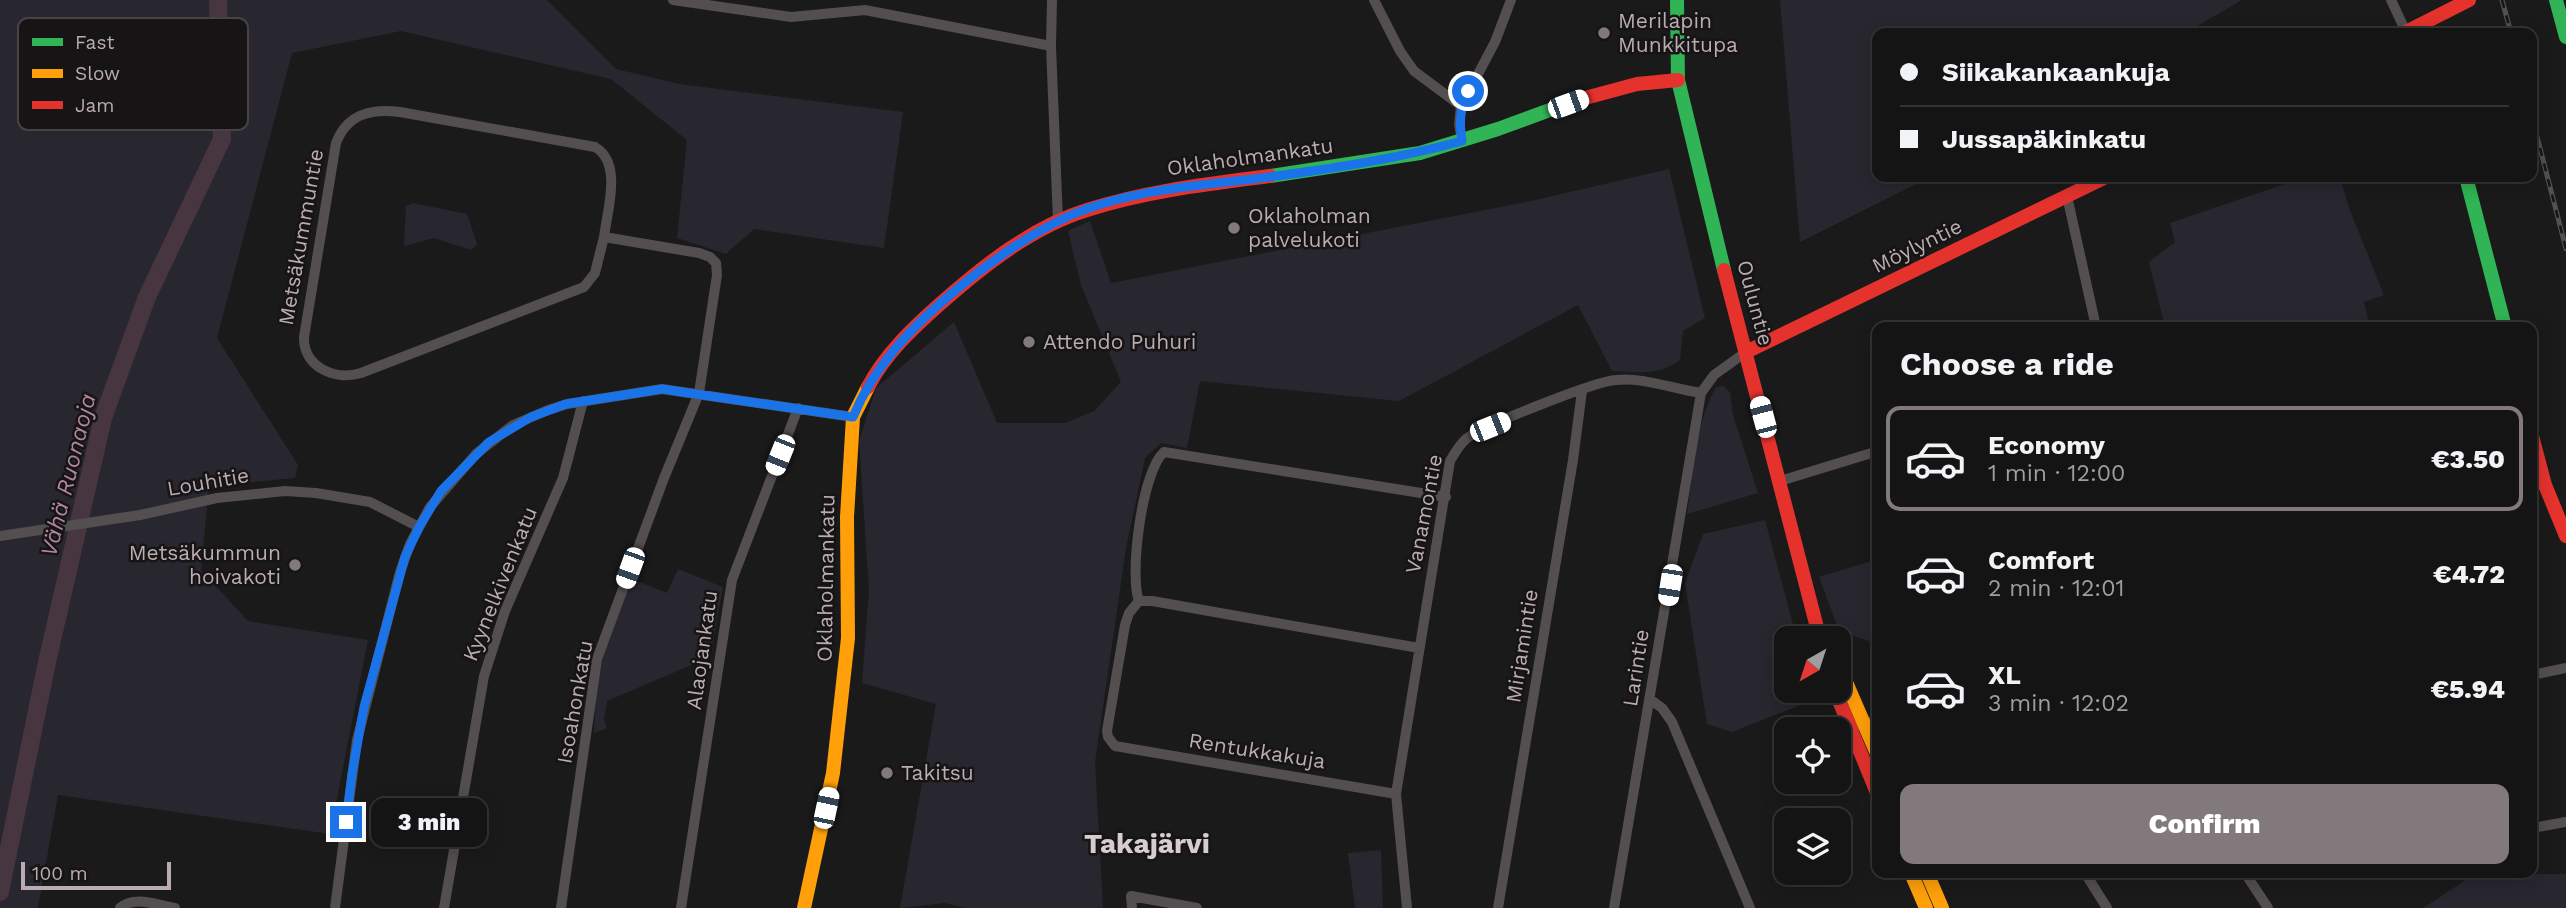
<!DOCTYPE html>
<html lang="en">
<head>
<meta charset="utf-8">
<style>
  :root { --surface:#141414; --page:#1d1d1d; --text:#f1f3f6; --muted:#9d9ea0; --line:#333334; --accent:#82797c }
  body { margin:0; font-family:"Work Sans",sans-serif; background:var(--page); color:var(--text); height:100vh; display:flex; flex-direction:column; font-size:26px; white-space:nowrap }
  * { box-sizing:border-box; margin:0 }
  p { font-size:23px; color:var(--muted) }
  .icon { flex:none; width:38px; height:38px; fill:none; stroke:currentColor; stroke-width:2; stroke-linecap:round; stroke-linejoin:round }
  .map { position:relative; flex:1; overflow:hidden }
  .drawer { position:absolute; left:1872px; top:322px; width:665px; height:556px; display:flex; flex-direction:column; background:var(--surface); border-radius:14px; box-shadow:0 4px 18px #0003,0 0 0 2px var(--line) }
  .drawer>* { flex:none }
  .hud { position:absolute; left:1872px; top:28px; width:665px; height:154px; border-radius:14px; box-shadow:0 4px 18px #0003,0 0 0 2px var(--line); display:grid; align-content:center; height:154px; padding:0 28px; background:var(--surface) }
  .needle { width:46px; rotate:219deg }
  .buttons { position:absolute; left:1774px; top:626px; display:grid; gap:14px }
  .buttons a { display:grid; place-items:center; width:77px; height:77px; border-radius:14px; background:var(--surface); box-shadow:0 4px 18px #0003,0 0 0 2px var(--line); font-size:35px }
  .scale { position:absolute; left:21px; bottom:18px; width:150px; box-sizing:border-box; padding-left:7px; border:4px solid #baacb1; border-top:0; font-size:19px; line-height:24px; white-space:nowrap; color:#baacb1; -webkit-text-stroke:5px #161414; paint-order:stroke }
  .end { position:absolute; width:32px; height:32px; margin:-16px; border:9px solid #1a73e8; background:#fff; box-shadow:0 0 0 4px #fff }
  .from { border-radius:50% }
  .bubble { position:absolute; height:49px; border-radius:14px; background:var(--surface); box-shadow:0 4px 18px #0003,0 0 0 2px var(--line); font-size:23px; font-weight:800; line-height:49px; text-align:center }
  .car { position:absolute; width:21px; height:42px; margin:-21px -10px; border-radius:9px; box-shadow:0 0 5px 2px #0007; background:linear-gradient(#fff 24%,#345 0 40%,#fff 0 76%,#345 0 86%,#fff 0) }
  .hud b { display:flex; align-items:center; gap:24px; height:66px; font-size:26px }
  .hud b+b { border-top:2px solid var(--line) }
  .hud i { width:18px; height:18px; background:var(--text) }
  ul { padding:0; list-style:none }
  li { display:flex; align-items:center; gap:21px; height:105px; margin:0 14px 10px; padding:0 14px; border:4px solid transparent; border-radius:14px }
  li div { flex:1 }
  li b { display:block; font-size:26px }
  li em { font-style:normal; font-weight:800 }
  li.active { border-color:var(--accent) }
  li>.icon { width:63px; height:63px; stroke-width:1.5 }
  h2 { padding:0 28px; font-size:32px; line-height:84px }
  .action { display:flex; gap:14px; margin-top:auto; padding:14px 28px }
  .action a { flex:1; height:80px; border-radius:14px; background:var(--accent); color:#fff; font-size:28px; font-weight:800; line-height:80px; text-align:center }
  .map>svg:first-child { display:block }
  .green { fill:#282730 }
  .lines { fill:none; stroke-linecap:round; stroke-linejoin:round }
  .river { stroke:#47353f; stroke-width:18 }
  .street { stroke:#534e50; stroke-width:10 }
  .fast { stroke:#30b455; stroke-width:14 }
  .slow { stroke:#ff9f0a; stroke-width:14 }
  .jam { stroke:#e5322d; stroke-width:14 }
  .rail-casing { stroke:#544f51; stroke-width:5 }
  .rail { stroke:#161414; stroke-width:2.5; stroke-dasharray:8; stroke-linecap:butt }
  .route { stroke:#1a73e8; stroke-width:9 }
  .poi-dot { fill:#82797c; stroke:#161414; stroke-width:2.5 }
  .labels { text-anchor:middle; stroke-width:5; stroke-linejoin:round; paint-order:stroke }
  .poi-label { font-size:21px; fill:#baacb1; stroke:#161414; text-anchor:start }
  .street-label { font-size:21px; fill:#baacb1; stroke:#161414 }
  .water-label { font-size:23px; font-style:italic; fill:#b385a0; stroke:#161414 }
  .district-label { font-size:28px; font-weight:bold; fill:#d7cdd0; stroke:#161414 }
  .key { fill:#161414; stroke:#474243; stroke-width:2 }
  .key-label { font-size:19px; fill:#baacb1 }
</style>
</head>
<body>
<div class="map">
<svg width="2566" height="908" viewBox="0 0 2566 908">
  <rect width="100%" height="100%" fill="#1a1a1a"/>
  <path class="green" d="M0,0H547L616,69L679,84L903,112L884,248L754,229L726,254L677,238L687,140L611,79L401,31L292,53L217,338L298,465L295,478L209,486L201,570L248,621L368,640L330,834L58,795L38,908H0Z
    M1780,0H2242L2185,33H1878V177H1930L1800,242Z
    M1669,169L1705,318L1683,331L1680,360C1659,376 1637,372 1612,371L1578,305L1399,401L1200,381L1187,448L1161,443L1145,458L1126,548L1095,762L1103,908H964L945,903L900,908L936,704L862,683L869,590L859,441L876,388L954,322L997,423H1065L1094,411L1121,382L1081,285L1068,231L1090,221L1111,283L1531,201Z
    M2306,177H2340L2349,208L2384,295L2364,302L2370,327H2165L2149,262L2175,242L2170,223Z
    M413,203L467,214L477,244L471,250L434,238L404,246L406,206Z
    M1723,386L1730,392L1733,415L1758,493L1687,514C1693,473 1695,424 1716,387Z
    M1765,520L1797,639H1787V691H1807L1798,706L1732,732L1707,724L1685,583L1703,534Z
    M1878,559V647L1869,641L1839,631L1819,577Z
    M678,569L723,587L710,657L607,701L604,720L607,728L594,733L596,690L604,651L632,579L667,593Z
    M1381,850L1383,908H1355L1348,853Z
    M2475,874H2566V908H2423Z"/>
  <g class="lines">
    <path class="river" d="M0,892L47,662L103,418L147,297L222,139L218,0"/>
    <path class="street" d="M673,0L791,17L865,10L1051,46
      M1052,0L1051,46L1058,222
      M1374,0L1400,51L1414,71L1461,106
      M2391,0L2406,32
      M1462,141L1459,124L1461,106L1495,42L1511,0
      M2067,196L2096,327
      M1780,481L1878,451
      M0,536L140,515L217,498L285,491L316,493L370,502L419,527
      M1139,601C1129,575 1142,471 1164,452L1446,497
      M1139,601L1129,613L1125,625L1107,731L1108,737L1115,746L1396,794
      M1139,601H1152L1419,648
      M2532,675L2566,668
      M1651,700L1662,708L1672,722L1750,908
      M1858,725L1878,720
      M2532,828L2566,822
      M2085,873L2107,908
      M2245,873L2268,908
      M120,908C134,895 157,905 175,908
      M335,908L357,740L400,572L410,544L430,507L476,454L513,425L548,410L567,404L662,389L853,417
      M444,908L484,676L505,611L563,478L583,401
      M561,908L597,659L664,478L699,393L717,275L716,263L710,257L699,253L604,237C607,211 623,163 595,147L400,112C371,108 347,114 336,143L304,337C303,367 335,381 361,373L584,287L595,273L604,237
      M681,908L732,580L798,408
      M1132,908L1131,896L1197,908
      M1407,908L1396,794L1450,461C1455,453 1459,445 1466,439C1482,426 1596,381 1616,380C1644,377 1673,389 1701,393
      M1498,908L1573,460L1582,391
      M1614,908L1701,393L1714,375L1746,352"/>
    <path class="fast" d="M1677,0L1678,80L1724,270
      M2556,0L2566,37
      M1270,176L1420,153L1498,129L1574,101
      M2466,177L2505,327"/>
    <path class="slow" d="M1839,666L1878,756
      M1911,873L1926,908
      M1927,873L1942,908
      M804,908L833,773L848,638L847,517L853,417L868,387"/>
    <path class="jam" d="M2404,33L2469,0
      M1574,101L1637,84L1678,80
      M1724,270L1820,639
      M1746,352L2106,177
      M868,387C885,354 913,328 940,304C983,266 1032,227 1087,210C1146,191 1208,184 1270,176
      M2532,436L2545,485L2566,536
      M1835,691L1878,795"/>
    <g class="rail-casing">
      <path id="rail" d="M2502,0L2511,33
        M2532,117L2566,249"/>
    </g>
    <use href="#rail" class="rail"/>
  </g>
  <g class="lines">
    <path class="route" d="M346,822L352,774L364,707L405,557L419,527L441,491L489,442L531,417L566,404L662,389L853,417C874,366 910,329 951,294C988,263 1027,235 1071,215C1127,191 1192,186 1253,179C1323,170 1393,160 1462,141C1459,122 1460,108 1468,91"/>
  </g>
  <g class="poi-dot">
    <circle cx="1604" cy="33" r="7"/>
    <circle cx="1234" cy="228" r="7"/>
    <circle cx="1029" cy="342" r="7"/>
    <circle cx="295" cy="565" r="7"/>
    <circle cx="887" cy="773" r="7"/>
  </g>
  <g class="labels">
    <g class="poi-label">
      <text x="1618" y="28">Merilapin<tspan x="1618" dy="24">Munkkitupa</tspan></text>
      <text x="1248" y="223">Oklaholman<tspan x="1248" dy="24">palvelukoti</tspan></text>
      <text x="1043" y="349">Attendo Puhuri</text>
      <text x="281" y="560" text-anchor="end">Metsäkummun<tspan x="281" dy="24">hoivakoti</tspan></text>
      <text x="901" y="780">Takitsu</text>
    </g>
    <g class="street-label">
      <text transform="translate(1250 157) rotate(-8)" y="7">Oklaholmankatu</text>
      <text transform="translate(301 237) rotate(-80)" y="7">Metsäkummuntie</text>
      <text transform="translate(1917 246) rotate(-26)" y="7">Möylyntie</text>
      <text transform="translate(1755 303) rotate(75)" y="7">Ouluntie</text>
      <text transform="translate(208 482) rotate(-10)" y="7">Louhitie</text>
      <text transform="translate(1424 514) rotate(-79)" y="7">Vanamontie</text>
      <text transform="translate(826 578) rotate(-89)" y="7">Oklaholmankatu</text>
      <text transform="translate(500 584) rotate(-68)" y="7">Kyynelkivenkatu</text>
      <text transform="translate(1522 646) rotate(-81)" y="7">Mirjamintie</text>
      <text transform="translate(702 650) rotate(-82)" y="7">Alaojankatu</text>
      <text transform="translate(1636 668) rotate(-81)" y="7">Larintie</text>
      <text transform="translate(575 702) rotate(-80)" y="7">Isoahonkatu</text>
      <text transform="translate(1257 751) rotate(9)" y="7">Rentukkakuja</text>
    </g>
    <g class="water-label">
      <text transform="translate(68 475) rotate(-76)" y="8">Vähä Ruonaoja</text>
    </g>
    <g class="district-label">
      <text x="1147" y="853">Takajärvi</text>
    </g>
  </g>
  <rect x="18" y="18" width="230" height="112" rx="10" class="key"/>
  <rect x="32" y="38" width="31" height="8" fill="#30b455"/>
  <rect x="32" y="69" width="31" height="9" fill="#ff9f0a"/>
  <rect x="32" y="101" width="31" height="8" fill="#e5322d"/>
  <g class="key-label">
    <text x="75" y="49">Fast</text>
    <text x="75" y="80">Slow</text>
    <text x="75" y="112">Jam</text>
  </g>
</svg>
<div class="buttons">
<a><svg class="needle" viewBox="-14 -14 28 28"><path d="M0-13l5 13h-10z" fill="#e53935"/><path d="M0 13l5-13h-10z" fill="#9d9ea0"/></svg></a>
<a><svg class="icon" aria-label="locate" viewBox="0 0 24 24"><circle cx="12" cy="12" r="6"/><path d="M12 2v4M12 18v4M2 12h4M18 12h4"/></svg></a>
<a><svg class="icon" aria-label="layers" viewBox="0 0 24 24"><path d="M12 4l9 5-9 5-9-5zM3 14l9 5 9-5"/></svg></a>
</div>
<div class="scale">100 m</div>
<i class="end from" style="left:1468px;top:91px"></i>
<i class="end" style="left:346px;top:822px"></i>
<div class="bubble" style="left:371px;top:798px;width:116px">3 min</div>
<i class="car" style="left:1568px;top:104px;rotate:70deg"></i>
<i class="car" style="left:1763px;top:417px;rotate:345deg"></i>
<i class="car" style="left:1490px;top:427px;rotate:68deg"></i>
<i class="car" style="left:780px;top:455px;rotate:202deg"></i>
<i class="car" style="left:630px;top:568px;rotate:200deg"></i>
<i class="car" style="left:1670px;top:585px;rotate:189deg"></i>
<i class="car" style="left:826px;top:808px;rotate:12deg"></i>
<div class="hud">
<b><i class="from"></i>Siikakankaankuja</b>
<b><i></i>Jussapäkinkatu</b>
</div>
<section class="drawer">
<h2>Choose a ride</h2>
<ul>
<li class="active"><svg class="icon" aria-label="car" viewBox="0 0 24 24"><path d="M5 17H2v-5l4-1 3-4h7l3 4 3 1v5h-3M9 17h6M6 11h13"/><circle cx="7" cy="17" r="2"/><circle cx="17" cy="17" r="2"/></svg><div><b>Economy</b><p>1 min · 12:00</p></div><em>€3.50</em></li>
<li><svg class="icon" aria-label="car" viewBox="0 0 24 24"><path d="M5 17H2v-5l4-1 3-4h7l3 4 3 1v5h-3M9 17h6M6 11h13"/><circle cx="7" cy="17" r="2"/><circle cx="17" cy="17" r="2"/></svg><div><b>Comfort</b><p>2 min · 12:01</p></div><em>€4.72</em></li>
<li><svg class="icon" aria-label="car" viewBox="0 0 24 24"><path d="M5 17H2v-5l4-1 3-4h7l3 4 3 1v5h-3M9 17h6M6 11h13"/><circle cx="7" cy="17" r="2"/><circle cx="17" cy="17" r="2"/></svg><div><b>XL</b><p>3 min · 12:02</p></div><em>€5.94</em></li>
</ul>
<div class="action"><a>Confirm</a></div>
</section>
</div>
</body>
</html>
